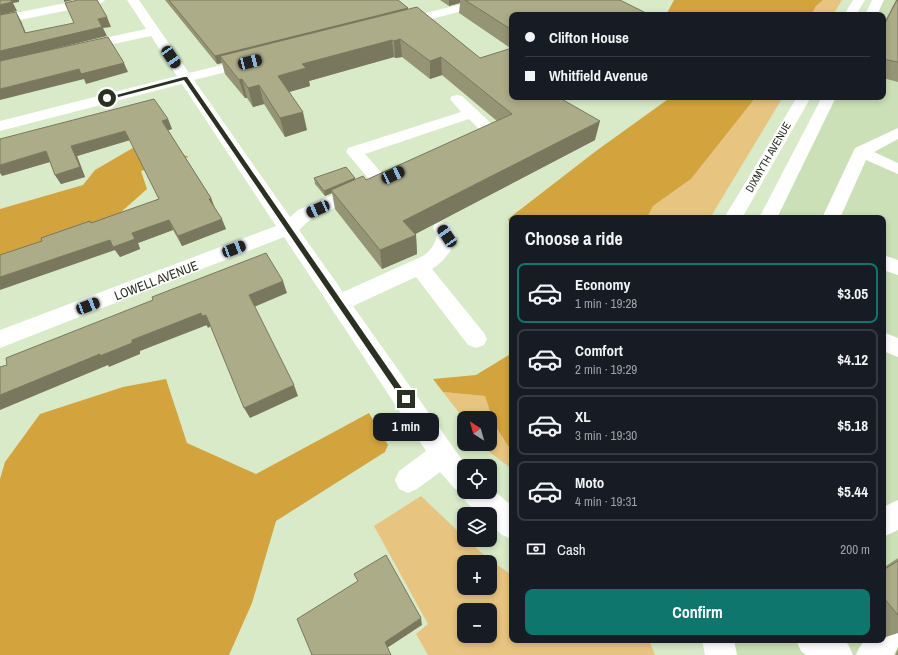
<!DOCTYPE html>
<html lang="en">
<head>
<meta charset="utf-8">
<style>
  :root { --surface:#171b24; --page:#20242c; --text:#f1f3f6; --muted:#9ea1a6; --line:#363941; --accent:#0f766e }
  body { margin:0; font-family:"Archivo Narrow",sans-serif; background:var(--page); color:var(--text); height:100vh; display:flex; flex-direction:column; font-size:15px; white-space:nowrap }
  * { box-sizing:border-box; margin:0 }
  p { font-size:13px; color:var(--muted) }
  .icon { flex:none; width:22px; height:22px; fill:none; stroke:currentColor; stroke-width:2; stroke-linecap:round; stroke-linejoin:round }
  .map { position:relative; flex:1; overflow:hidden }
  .details { position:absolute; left:509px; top:215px; width:377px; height:428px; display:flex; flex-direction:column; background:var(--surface); border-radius:8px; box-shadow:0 2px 6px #0003 }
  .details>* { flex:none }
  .banner { position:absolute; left:509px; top:12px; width:377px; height:88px; border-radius:8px; box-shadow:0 2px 6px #0003; display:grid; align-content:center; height:88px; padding:0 16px; background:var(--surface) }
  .needle { width:26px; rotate:323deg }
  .buttons { position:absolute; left:457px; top:411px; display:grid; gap:8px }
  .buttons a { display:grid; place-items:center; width:40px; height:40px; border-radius:8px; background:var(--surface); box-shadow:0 2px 6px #0003; font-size:20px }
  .end { position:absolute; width:18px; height:18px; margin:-9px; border:5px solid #2a3123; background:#fff; box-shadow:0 0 0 2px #fff }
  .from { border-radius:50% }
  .bubble { position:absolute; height:28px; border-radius:8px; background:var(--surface); box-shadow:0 2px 6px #0003; font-size:13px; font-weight:800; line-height:28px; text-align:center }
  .car { position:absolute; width:12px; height:24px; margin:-12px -6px; border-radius:5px; box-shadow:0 0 3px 1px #0007; background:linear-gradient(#222 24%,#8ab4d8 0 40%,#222 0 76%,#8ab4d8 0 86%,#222 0) }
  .banner b { display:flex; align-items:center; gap:14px; height:38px; font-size:15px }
  .banner b+b { border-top:1px solid var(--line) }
  .banner i { width:10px; height:10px; background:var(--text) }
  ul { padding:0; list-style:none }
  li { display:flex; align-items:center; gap:12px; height:60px; margin:0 8px 6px; padding:0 8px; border:2px solid var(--line); border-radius:8px }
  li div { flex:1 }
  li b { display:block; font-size:15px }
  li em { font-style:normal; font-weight:800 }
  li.active { border-color:var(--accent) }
  li>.icon { width:36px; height:36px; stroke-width:1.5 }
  h2 { padding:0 16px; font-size:18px; line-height:48px }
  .pay { display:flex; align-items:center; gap:10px; height:44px; padding:0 16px; font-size:15px }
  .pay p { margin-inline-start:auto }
  .button { display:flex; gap:8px; margin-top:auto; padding:8px 16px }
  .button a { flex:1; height:46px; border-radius:8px; background:var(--accent); color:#fff; font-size:16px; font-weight:800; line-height:46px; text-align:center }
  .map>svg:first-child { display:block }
  .built { fill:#cbe0b7 }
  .green { fill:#e7c480; fill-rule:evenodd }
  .forest { fill:#d3a43e }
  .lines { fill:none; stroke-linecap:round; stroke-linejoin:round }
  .minor { fill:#fff; fill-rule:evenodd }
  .wall { fill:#959475 }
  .shaded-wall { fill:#79785f }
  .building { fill:#adac88; stroke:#79785f }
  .route { fill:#2a3123 }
  .labels { text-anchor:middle; stroke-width:3.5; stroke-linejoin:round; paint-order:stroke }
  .far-street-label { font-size:11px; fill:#2a3123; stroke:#fff }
  .street-label { font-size:13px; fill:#2a3123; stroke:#fff }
</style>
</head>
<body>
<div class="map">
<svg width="898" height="655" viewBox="0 0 898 655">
  <rect width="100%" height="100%" fill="#d8eac8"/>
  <path class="built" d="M878,0H898V655H721L718,640H883V218H768L829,97H883V15H871Z"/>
  <path class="green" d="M823,0H842L833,15H811L816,6Z
    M756,97H783L710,218H647L653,206L691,179Z
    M443,392L485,396L494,424L508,446L512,447V469L488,451L483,444H490V418L464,419Z
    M421,496L464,537V540H467L490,560L512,575V640H649L655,655H428L416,634L428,624L374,526ZM464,562H490V588H464ZM464,610H490V636H464Z"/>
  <path class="forest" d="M674,0H823L816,6L811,15H666Z
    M671,97H756L691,179L653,206L647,218H512V229L508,219L596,151Z
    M138,145L163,146L189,157L141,171L147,189L111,221L0,261V209L83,185L95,170Z
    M512,353V447L508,446L494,424L485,396L443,392L433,379L476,375Z
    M166,379L187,443L256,474L369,413L388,445L385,452L276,521L252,603L229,655H0V479L5,462L40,414L123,387Z"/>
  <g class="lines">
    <path class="minor" d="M81,0H105L103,2L99,4L0,24V16Z
      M127,0H139L189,73L253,57L258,58L260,61L258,64L194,80L290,217L298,210L356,185L362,183L368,185L371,189L368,193L312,218L299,230L343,292L423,256C431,251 434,245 437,236L433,228L435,224L442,222L449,224L457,236C452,250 445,261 432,269L484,333L487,339L484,345L476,348L468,345L416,277L353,306L460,457L469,466H464V492H490V487L512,506V539L502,535L490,524V514H479L465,501L462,492L455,489L440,472L417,489L408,493L399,489L395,480L399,471L426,451L284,237L0,348V330L276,226L182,84L0,131V121L177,76L151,36L81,51L76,50L74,47L76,44L146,29Z
      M478,0H498L496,2L398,28L394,27L392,24L394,21Z
      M853,0H865L856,15H844Z
      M872,0H884L877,15H865Z
      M457,95L462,96L496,128L498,131C492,139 474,146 464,143L462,140L464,137L480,130L469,119L365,154L389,181L386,185L380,186L374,185L346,152L348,148L461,112L450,99L452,96Z
      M797,97H811L742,218H724Z
      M822,97H836L777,218H759Z
      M898,128V139L874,152L898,163V174L866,160L840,218H822L855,148Z
      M883,255L898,260V275L883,270Z
      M883,332L898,338V357L883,351Z
      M898,500V530L883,537V507Z
      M883,593L894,597L898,607V646L894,655H856C863,638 866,640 883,640Z
      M702,640H734L737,655H705Z
      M796,640H840L848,644L853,655H806L801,651Z"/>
  </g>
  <path class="wall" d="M165,0H398L408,8V9L480,58L512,49L459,13L460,3L449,6L440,0H620L512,15V97L595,140L415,234L416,235L417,254L382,269L335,209L332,193L325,196L315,184L314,178H355V180H366L497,121L442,75L430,79L402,57L395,58L394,57L309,81L310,86L289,92L307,130L285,137L264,104L253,107L247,98H245L225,74L222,63L217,64Z
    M896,0H898V82L883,78V25Z
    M168,119L172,129L168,130L211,198L214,207L226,229L182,246L173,230L138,243L140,249L120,257L115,250L42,241L90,221L92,223L159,199L130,140L77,156L85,177L61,184L55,175L50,162L2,176Z
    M898,558V633L883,638V568Z
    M898,649V655H895Z"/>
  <path class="shaded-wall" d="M11,0H19V2L13,3L17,11L0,15V5Z
    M64,0H73L64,2Z
    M449,0H460V3L449,6Z
    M408,8V16L220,56L222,63L217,64L215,56Z
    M16,12L21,21L30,43L25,33Z
    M107,17L111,27L103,28L107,36L0,62V51L98,19Z
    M400,39L402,57L395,58L394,41Z
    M392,40L394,57L309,81L310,86L282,94L278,76L302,64Z
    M441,57L442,75L430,79V61Z
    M124,63L128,72L86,84L84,79L0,100V89L79,69Z
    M242,79L247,98H245L239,80Z
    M259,85L264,104L253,107L248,88Z
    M303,112L307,130L285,137L280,118Z
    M168,119L172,129L166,131L162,121Z
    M600,121L595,140L404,240L403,221Z
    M125,131L130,140L77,156L85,177L61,184L55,175L71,146Z
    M46,151L53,161L2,176L0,173V165Z
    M355,178L356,183L331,190L332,193L325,196L324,191Z
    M211,198L215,208L209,199Z
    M222,219L226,229L182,246L178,236Z
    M169,220L173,230L138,243L140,249L120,257L115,250L0,290V277Z
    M416,235L417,254L382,269L380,250Z
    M283,281L287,293L254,307L249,295Z
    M201,313L207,325L140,351V354L109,367L108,365L0,410V395L132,340Z
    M206,315L211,326L208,328L202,316Z
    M294,385L298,396L250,418L244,408Z
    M421,618L422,625L387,648L385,642Z"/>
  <path class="building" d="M0,0H11L12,2L0,5Z
    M78,0H97L107,17L98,19L102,27L0,51V15L16,12L25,33L74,23L65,3Z
    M169,0H398L408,8L215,56Z
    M465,0H620L646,13L640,15H512V30Z
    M897,0H898V62L883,59V27Z
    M417,7L480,58L512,48V97H558L600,121L403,221L416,235L380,250L331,190L363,176L366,180L512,114L441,57L430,61L400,39L394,41L392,40L302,64L306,68L278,76L303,112L280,118L259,85L248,88L242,79L239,80L220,56Z
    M108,37L124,63L81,74L79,69L0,89V61Z
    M154,99L168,119L162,121L211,198L209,199L222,219L178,236L169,220L132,233L135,239L113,247L110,240L0,277V255L42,241L41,238L90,221L91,223L159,199L125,131L71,146L80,167L55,175L46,151L0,165V139Z
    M346,167L355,178L324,191L314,178Z
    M266,253L283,281L249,295L294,385L244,408L206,315L202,316L201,313L132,340V343L100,356V354L0,395V367L7,365L6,358L153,300L152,297Z
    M386,555L421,618L385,642L391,655H312L297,619L358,581L354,574Z
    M898,561V615L883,597V570Z"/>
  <path class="route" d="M184,77H187L408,397V401H403L184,80L107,100L105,98Z"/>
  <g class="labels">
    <g class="far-street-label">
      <text transform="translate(768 157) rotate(-60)" y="4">DIXMYTH AVENUE</text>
    </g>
    <g class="street-label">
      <text transform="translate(156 280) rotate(-21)" y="5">LOWELL AVENUE</text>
    </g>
  </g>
</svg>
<div class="buttons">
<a><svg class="needle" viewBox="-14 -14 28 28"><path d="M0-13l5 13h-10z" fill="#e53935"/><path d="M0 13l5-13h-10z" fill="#9ea1a6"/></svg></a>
<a><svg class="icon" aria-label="locate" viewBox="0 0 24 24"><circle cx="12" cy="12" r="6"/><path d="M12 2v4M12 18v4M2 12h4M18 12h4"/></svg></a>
<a><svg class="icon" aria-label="layers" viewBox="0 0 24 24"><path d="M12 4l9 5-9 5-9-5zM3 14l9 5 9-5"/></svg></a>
<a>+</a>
<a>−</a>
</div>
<i class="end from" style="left:107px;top:98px"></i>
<i class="end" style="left:406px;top:399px"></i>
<div class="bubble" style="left:373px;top:413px;width:66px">1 min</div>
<i class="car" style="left:171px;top:57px;rotate:146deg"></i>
<i class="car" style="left:250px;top:62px;rotate:76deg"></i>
<i class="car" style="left:393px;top:175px;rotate:65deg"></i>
<i class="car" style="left:318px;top:209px;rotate:246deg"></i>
<i class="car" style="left:447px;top:236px;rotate:326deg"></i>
<i class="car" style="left:234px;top:249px;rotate:69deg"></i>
<i class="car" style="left:88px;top:306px;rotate:69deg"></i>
<div class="banner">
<b><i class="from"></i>Clifton House</b>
<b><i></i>Whitfield Avenue</b>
</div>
<section class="details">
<h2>Choose a ride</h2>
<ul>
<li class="active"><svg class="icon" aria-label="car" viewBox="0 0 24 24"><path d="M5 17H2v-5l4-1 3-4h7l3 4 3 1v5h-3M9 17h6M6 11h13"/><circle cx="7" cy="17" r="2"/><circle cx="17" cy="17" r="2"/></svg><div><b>Economy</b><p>1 min · 19:28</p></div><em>$3.05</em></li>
<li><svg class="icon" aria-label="car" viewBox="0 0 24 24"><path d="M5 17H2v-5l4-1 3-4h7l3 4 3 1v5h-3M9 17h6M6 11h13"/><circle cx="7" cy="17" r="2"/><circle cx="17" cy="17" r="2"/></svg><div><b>Comfort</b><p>2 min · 19:29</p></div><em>$4.12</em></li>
<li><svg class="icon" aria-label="car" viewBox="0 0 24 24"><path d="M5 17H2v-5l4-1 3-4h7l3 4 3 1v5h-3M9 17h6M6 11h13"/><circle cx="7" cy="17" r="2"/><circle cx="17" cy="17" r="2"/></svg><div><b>XL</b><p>3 min · 19:30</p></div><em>$5.18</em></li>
<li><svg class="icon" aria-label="car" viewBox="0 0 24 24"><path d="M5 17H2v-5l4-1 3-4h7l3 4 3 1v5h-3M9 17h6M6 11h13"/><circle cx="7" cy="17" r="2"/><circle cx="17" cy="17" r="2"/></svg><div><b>Moto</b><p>4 min · 19:31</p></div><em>$5.44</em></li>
</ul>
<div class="pay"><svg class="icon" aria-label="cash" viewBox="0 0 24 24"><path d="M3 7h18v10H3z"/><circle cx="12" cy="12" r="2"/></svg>Cash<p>200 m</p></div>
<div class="button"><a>Confirm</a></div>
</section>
</div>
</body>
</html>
